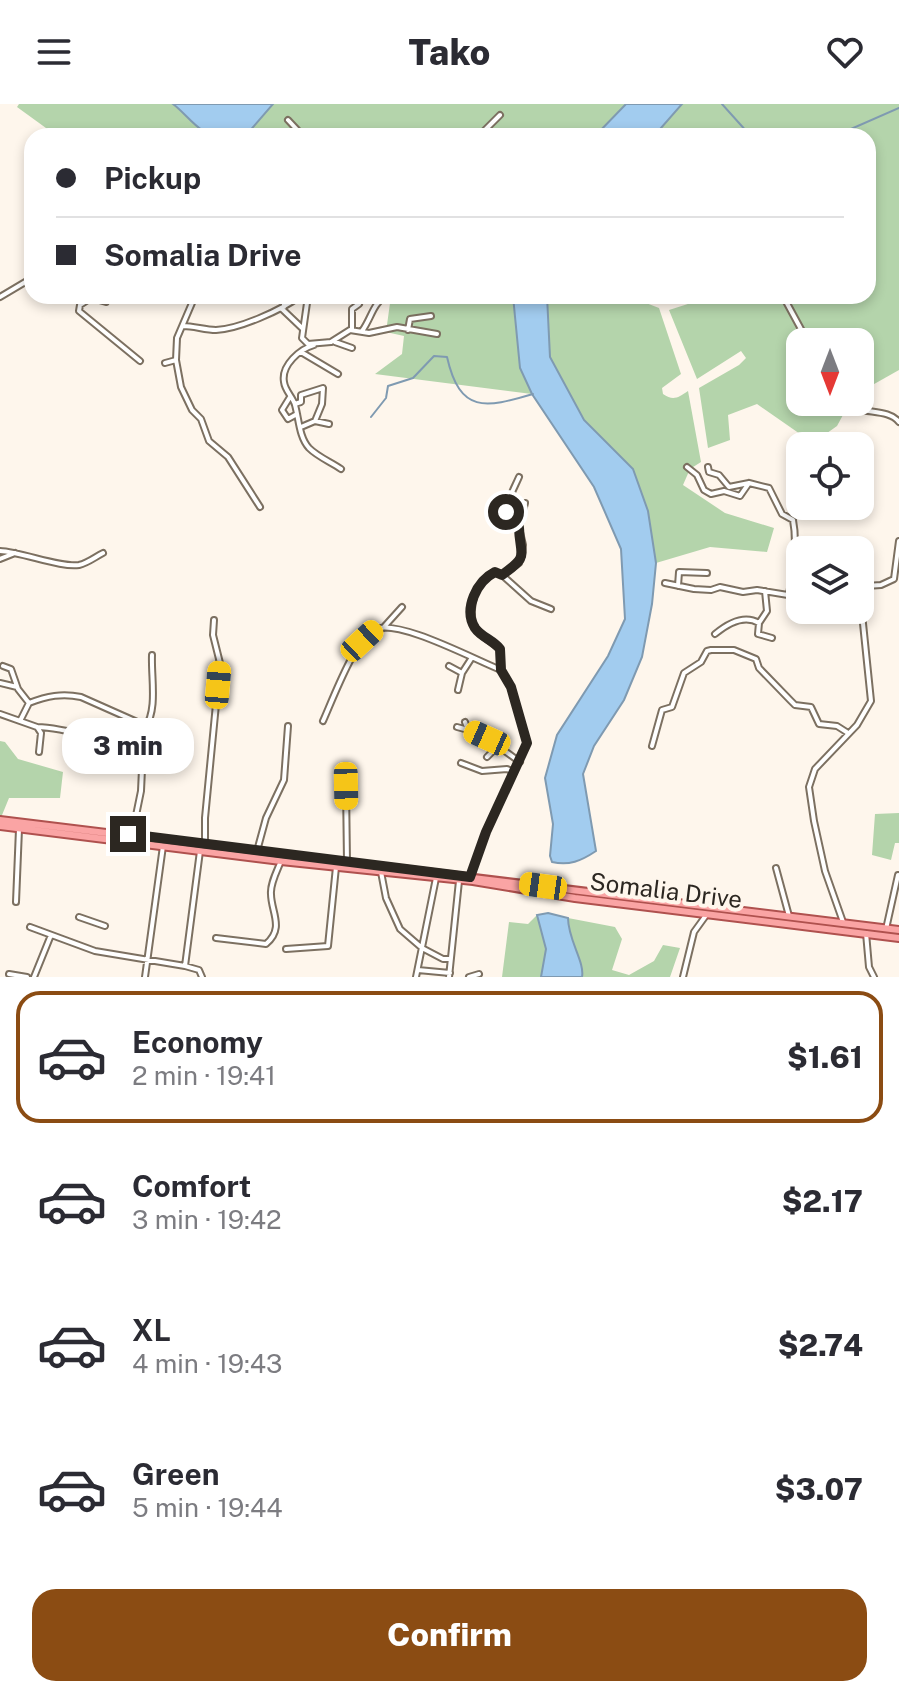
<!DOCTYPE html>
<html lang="en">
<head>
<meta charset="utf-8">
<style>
  :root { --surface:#fff; --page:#f7f7f7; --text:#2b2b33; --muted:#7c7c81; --line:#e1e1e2; --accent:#8b4c13 }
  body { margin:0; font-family:"Public Sans",sans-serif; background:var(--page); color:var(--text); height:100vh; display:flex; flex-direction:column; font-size:30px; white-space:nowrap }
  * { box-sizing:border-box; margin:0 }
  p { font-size:26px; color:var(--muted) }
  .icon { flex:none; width:44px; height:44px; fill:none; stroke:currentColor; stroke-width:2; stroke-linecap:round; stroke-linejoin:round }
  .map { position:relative; height:873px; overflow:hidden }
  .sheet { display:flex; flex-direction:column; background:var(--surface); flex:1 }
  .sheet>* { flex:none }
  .hud { position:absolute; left:24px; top:24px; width:852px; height:176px; border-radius:24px; box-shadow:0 4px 12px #0003; display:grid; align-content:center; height:176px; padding:0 32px; background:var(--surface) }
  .needle { width:52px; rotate:180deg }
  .tools { position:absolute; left:786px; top:224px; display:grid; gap:16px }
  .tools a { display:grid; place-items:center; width:88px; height:88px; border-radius:16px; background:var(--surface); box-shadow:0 4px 12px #0003; font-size:40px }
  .end { position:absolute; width:36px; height:36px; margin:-18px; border:10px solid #2c2721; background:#fff; box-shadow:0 0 0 4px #fff }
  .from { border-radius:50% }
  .bubble { position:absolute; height:56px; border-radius:24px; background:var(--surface); box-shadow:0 4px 12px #0003; font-size:26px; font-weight:800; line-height:56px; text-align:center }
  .car { position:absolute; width:24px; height:48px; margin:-24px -12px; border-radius:10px; box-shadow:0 0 6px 2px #0007; background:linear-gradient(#f5c518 24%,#345 0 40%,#f5c518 0 76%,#345 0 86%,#f5c518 0) }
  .hud b { display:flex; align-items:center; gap:28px; height:76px; font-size:30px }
  .hud b+b { border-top:2px solid var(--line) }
  .hud i { width:20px; height:20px; background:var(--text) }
  ul { padding:14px 0 0; list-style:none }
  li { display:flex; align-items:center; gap:24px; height:132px; margin:0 16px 12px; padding:0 16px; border:4px solid transparent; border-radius:24px }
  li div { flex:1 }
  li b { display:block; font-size:30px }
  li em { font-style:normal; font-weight:800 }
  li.selected { border-color:var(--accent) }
  li>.icon { width:72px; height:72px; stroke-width:1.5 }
  .button { display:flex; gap:16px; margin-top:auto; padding:16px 32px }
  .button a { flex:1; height:92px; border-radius:24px; background:var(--accent); color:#fff; font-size:32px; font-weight:800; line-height:92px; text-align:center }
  header { display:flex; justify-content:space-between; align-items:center; height:104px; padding:0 32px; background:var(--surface); font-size:36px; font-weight:800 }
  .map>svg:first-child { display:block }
  .green { fill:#b4d4ab }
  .water { fill:#a2ccef; stroke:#7f9ab1; stroke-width:2 }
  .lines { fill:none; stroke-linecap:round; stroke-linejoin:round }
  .stream { stroke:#7f9ab1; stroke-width:2 }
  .street-casing { stroke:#7c7061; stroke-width:8 }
  .primary-casing { stroke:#af514e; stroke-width:10 }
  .street { stroke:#fff; stroke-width:4 }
  .primary { stroke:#faa4a4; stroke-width:6 }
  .route { stroke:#2c2721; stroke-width:10 }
  .labels { text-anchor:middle; stroke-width:8; stroke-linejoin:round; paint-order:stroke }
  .street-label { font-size:24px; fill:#2c2721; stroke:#fef6ec }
</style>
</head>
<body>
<header><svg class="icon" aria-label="menu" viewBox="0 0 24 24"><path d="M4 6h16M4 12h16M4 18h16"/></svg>Tako<svg class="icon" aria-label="heart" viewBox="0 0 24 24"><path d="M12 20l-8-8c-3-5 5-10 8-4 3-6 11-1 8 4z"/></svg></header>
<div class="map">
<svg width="899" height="873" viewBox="0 0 899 873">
  <rect width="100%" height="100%" fill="#fef6ec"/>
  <path class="green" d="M19,0H626L595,32H57L17,3Z
    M682,0H899V266L860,288V238H800V298H850L837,322L813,339L757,300L728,311L730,336L708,344L699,284L739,261L746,254L741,247L697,275L669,206L713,192H868V32H654Z
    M391,192H513L520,264L532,290L375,270L402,250L404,232L386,228Z
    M547,192H628L659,204L681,270L662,284L663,290C673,297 678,294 688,287L701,358L690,365L683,381L725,409L774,424L767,448L710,443L656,459L648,407L633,365L584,316L550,253Z
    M0,637L5,638L18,655L63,668L60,694H9L0,716Z
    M899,709V739H895L891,756L872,751L875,710Z
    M537,811L546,845L541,873H502L509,818L528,820Z
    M568,814L615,823L622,835L612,866L629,871L654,857L663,841L680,844L670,873H582C585,857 568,836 568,814Z"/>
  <path class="water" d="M173,0H273L248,29L229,26L222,32C199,32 190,13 173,0Z
    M626,0H682L654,32H595Z
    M513,192H547L550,253L584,316L633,365L648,407L656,459L652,500L642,553L624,596L594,642L583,670L596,747C581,757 569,762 552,758L550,752L553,720L545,674L557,631L608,552L625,515L621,445L594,383L532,290L520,264Z
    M548,809L568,814C568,836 585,858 582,873H541L546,845L537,811Z"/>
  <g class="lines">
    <path class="stream" d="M722,0L748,29L760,32
      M835,32L899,4
      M371,313L386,294L388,282L413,274L434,252L447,253C460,310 485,304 533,290"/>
    <g class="street-casing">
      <path id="street" d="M288,16L303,32
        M479,32L500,11
        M85,192L106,198
        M195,192L177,234L176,256L181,283L192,306L201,315L209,337L228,353L260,403
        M284,192V203
        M308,192L302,234L308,240L331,238L350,226L369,229L397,223L437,230
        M783,192L808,238
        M0,193L32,174
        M91,194L80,201L79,207L140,257
        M281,204L302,224
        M183,222C194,222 205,226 216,226C239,225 282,206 300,192
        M352,226V205L359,200
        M408,226L410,215L431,212
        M362,227C371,215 373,199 386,192
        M335,238L352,244
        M314,241C300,245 281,261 284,278C285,287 293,293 295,301C299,315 299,333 309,344C318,353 331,358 341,365
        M301,248L338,270
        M165,259L176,256
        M290,293L282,306L288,315L297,310
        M845,298C859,312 887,303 899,318
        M295,300L301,298V291L323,284L322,300L315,317
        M301,323L315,317L329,320
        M687,363L697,371L704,386L711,390L724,387L740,392L749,379
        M708,363L709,368L719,371L729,383L749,379L769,384L782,410L793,416C798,442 792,465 789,492
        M519,424L508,420C502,404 513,387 519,373
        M0,447C22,448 61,464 79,461C88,459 95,453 103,449
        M0,455L15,449
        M502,471L519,459L522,451L523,441L519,424L525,399
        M665,479L694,485L711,486L720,483L743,488L757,486L800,493
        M678,482L679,468L707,469
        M765,487L767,507L759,519L758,530L772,534
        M383,524L402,503
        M715,530C727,520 744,510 759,519
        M3,562L11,565L18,585L29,599
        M449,562L462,569
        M0,579L17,583
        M458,586L462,569L471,555
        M0,610L20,617L29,599C47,592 62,589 81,593L144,621L141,687L132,731
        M20,617L37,623L41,629L39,648
        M323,617C332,597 355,536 373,526C396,513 475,556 501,566
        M465,618L468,626L487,634L520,658
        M37,623C73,624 107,640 144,642
        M457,623L468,626
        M145,624C158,605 151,574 152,551
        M652,642L662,606L672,603L684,569L701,558L707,547L711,546H734L756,555L759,564L791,597L795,601L811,603L819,620L837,622L848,629
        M144,650L180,655
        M487,653L497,643
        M461,659L482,667L507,665L514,668
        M346,682L347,758
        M205,740V714L220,559L213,531L214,516
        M257,747L266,714L284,676L288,622
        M776,764L789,812
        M381,768L386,794L400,825L422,844L443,855H450
        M470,773L486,728L527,639L511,583L501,566L500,545L480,530L473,520C469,499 475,478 495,468L502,471L531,497L551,505
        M16,798L19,725
        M79,813L105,822
        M843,818L825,767L814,717L809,683L815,665L857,621L871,597L861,500L862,487L866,482L881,481L894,475L899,437
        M30,823L95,847L185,862L199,866L202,873
        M886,825L898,771
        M866,829L869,863L874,873
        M216,834L266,840C285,824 271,808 271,790C270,780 277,767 281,757
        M286,845L328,842L336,763
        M185,862L200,747
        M418,866L450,869
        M9,870L27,873
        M34,873L51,831
        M145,873L163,742
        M416,873L436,774
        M449,873L459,777
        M469,873L479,870
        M683,873L694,828L707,810"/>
    </g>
    <g class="primary-casing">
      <path id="primary" d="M0,716L899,826
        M0,722L281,757L473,777L575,794L899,834"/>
    </g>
    <use href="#street" class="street"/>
    <use href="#primary" class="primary"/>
  </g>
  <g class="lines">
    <path class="route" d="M128,730L470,773L486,728L527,639L511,583L501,566L500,545C493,536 481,533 475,524C463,505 477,477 495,468L502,471C530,451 520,453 519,424L508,420L506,408"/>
  </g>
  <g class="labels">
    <g class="street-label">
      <text transform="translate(666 787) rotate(7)" y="8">Somalia Drive</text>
    </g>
  </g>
</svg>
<div class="tools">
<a><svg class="needle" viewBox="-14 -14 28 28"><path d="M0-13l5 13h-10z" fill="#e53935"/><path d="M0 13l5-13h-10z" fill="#7c7c81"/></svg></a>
<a><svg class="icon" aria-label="locate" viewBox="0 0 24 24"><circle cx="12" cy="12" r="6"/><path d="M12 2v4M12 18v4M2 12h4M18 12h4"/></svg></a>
<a><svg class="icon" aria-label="layers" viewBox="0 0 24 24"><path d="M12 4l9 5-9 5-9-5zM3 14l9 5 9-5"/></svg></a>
</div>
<i class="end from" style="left:506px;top:408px"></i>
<i class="end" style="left:128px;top:730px"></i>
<div class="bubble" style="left:62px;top:614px;width:132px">3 min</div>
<i class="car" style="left:362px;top:537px;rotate:47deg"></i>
<i class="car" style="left:218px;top:581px;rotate:5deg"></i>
<i class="car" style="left:487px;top:634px;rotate:294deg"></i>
<i class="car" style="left:346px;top:682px;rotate:179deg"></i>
<i class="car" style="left:543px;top:782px;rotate:278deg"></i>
<div class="hud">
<b><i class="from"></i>Pickup</b>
<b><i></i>Somalia Drive</b>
</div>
</div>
<section class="sheet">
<ul>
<li class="selected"><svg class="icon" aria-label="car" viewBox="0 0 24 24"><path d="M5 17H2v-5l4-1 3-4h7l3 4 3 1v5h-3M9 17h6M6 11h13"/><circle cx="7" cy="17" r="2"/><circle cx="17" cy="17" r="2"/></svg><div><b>Economy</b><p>2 min · 19:41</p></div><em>$1.61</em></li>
<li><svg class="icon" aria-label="car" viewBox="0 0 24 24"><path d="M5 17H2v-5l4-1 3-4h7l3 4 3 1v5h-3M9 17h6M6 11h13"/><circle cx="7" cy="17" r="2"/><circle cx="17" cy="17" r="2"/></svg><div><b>Comfort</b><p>3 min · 19:42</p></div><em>$2.17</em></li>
<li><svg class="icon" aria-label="car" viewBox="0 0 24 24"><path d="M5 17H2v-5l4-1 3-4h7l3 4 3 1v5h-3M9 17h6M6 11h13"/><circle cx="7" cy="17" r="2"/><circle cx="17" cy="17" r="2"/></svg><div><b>XL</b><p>4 min · 19:43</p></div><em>$2.74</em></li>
<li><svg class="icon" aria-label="car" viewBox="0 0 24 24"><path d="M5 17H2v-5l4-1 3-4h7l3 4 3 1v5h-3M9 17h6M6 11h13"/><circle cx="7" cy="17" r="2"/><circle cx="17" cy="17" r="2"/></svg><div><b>Green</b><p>5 min · 19:44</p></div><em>$3.07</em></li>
</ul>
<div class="button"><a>Confirm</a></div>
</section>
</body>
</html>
